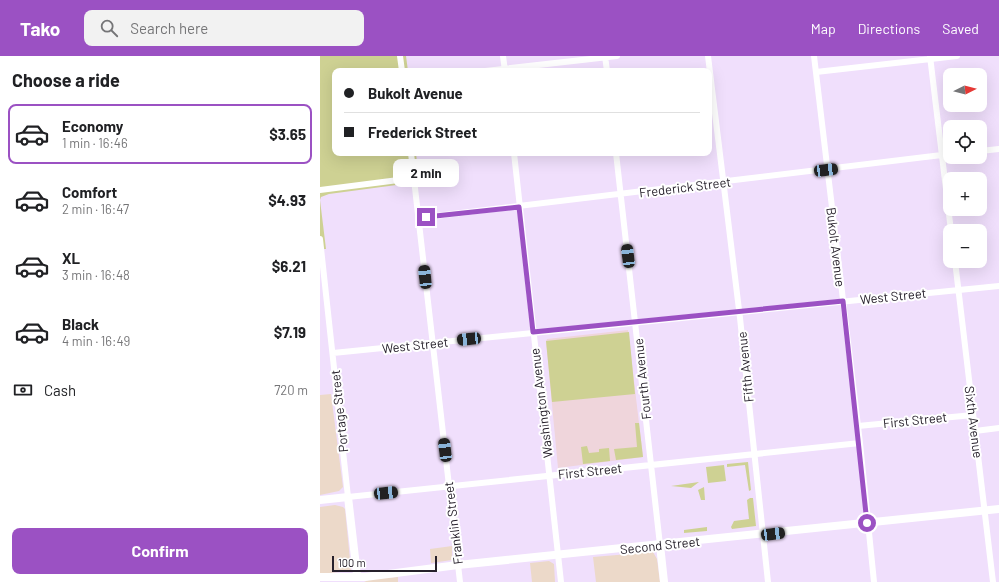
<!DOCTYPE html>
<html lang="en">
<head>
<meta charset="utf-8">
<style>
  :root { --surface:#fff; --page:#f2f2f2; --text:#202124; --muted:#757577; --line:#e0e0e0; --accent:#9b51c3 }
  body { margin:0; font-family:Barlow,sans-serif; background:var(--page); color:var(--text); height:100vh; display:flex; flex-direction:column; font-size:15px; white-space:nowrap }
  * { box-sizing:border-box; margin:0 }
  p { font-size:13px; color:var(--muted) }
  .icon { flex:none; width:22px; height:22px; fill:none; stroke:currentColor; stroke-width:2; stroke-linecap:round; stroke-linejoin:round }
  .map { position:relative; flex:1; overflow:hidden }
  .panel { display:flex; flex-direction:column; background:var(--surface); width:320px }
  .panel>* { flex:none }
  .top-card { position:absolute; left:12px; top:12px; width:380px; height:88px; border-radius:8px; box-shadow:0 4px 16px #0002; display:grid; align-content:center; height:88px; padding:0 12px; background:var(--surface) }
  .needle { width:26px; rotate:84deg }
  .controls { position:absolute; left:623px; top:12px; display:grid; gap:8px }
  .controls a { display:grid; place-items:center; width:44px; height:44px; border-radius:8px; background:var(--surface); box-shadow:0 4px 16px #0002; font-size:20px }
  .scale { position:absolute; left:12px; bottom:10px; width:105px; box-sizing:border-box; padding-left:4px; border:2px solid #26202b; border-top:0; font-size:11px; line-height:14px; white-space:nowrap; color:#26202b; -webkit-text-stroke:3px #fff; paint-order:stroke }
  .end { position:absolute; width:18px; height:18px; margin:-9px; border:5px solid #9b51c3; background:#fff; box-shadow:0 0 0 2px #fff }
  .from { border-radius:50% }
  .bubble { position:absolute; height:28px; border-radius:8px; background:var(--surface); box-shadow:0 4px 16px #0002; font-size:13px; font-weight:700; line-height:28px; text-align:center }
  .car { position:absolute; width:12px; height:24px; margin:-12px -6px; border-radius:5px; box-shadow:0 0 3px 1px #0007; background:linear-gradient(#222 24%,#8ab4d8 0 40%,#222 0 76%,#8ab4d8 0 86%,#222 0) }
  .top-card b { display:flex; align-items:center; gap:14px; height:38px; font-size:15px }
  .top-card b+b { border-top:1px solid var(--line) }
  .top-card i { width:10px; height:10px; background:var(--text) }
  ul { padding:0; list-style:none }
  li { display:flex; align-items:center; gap:12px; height:60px; margin:0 8px 6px; padding:0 4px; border:2px solid transparent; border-radius:8px }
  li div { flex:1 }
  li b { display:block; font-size:15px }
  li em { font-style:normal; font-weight:700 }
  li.current { border-color:var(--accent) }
  li>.icon { width:36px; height:36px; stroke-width:1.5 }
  h2 { padding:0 12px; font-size:18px; line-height:48px }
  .pay { display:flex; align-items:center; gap:10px; height:44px; padding:0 12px; font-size:15px }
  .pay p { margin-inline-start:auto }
  .cta { display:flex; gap:8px; margin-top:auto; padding:8px 12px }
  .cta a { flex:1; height:46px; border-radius:8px; background:var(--accent); color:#fff; font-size:16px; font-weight:700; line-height:46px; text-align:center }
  header { display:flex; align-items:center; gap:24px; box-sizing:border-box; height:56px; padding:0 20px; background:var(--accent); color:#fff }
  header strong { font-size:19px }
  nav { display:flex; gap:22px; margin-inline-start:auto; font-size:14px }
  .search { width:280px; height:36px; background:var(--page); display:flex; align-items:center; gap:10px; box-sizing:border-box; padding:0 14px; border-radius:8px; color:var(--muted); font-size:15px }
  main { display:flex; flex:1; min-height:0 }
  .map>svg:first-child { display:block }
  .commercial { fill:#ecd9c9 }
  .education { fill:#efd5db }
  .green { fill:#ced193 }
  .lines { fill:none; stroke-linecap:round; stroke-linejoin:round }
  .minor { stroke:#fff; stroke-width:6 }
  .tertiary { stroke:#fff; stroke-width:8 }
  .route { stroke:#9b51c3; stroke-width:5 }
  .labels { text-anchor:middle; stroke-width:4; stroke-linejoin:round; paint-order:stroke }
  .street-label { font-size:13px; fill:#26202b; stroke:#fff }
</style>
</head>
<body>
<header>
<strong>Tako</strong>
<div class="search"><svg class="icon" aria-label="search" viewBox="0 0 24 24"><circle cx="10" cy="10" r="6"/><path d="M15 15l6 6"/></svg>Search here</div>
<nav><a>Map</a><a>Directions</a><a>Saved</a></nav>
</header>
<main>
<section class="panel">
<h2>Choose a ride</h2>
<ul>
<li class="current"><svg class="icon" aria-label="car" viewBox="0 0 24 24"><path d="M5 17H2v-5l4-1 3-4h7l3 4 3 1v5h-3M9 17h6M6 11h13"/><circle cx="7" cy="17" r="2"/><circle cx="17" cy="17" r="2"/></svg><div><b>Economy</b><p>1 min · 16:46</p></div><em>$3.65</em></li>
<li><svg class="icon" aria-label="car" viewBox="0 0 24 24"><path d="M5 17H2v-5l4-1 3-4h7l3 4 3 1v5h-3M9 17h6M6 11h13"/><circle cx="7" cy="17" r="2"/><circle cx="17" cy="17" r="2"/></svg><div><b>Comfort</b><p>2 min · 16:47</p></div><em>$4.93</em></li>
<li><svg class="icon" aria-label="car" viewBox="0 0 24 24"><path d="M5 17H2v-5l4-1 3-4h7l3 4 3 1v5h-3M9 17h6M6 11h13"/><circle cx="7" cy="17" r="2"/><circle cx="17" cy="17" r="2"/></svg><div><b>XL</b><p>3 min · 16:48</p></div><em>$6.21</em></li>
<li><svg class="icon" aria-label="car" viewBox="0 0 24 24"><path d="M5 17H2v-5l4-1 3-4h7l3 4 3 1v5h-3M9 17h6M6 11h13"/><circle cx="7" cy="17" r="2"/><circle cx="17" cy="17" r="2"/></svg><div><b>Black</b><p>4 min · 16:49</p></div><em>$7.19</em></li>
</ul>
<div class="pay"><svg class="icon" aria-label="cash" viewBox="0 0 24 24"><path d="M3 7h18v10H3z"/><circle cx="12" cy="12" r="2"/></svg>Cash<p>720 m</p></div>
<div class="cta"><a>Confirm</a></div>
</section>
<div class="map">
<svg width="679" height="526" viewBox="0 0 679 526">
  <rect width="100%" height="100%" fill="#f0dffc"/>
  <path class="commercial" d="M11,338L23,431L19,435L0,439V339Z
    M15,449L23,451L25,453L31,514L30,515L0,518V451Z
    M132,490V504L111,507L110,493Z
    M333,496L337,503L340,526H276L273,501Z
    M229,505L234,508L235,526H212L210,507Z
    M78,521V526H44L51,523Z"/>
  <path class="education" d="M308,274L323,401L238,412L226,285L227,283Z"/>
  <path class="green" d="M0,0H86L88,15H15V97H96L99,126L9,138L1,141L0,144L6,193H0Z
    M309,276L315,338L232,346L226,285Z
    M315,367H319L323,401L296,404L294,393L317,391Z
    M267,390L269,397L279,396V393L289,392L290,405L263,408L261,391Z
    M428,406L431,434L429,435L425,409L407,411V408Z
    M404,409L406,425L388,427L386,411Z
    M379,426L371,432L351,430Z
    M384,431L385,444H381L378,434Z
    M430,442H433L436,470L412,473L411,471L414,465L429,463L427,444Z
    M387,471V475L364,477V474Z"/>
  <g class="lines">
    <path class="minor" d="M80,0L82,15
      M183,0L185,15
      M285,0L287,15
      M388,0L420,262L448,526
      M494,0L540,387L554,526
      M610,0L631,175
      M165,15L297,0
      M496,16L637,0
      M660,95L679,93
      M91,97L140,526
      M194,97L241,526
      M296,97L340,489
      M0,134L94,122
      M99,162L630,98
      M0,183L28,441L540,387
      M635,205L673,526
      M13,297L679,230
      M538,370L653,359
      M655,375L679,372"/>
    <path class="tertiary" d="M0,444L28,441L37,519
      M340,489L344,526
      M0,521H45L138,509L679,453"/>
  </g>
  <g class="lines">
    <path class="route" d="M106,161L199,151L213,276L523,245L547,467"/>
  </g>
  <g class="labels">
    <g class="street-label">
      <text transform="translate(365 131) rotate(-7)" y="5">Frederick Street</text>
      <text transform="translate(516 191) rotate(83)" y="5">Bukolt Avenue</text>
      <text transform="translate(573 240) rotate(-6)" y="5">West Street</text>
      <text transform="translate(95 289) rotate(-6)" y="5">West Street</text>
      <text transform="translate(425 311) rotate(-96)" y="5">Fifth Avenue</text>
      <text transform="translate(322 323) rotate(-96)" y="5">Fourth Avenue</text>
      <text transform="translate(221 347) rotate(-97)" y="5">Washington Avenue</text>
      <text transform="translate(19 355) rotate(-96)" y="5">Portage Street</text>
      <text transform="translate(595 364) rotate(-6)" y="5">First Street</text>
      <text transform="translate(654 366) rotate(83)" y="5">Sixth Avenue</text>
      <text transform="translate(270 415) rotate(-6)" y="5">First Street</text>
      <text transform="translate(133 467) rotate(-97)" y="5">Franklin Street</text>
      <text transform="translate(340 489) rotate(-6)" y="5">Second Street</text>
    </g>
  </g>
</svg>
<div class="controls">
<a><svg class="needle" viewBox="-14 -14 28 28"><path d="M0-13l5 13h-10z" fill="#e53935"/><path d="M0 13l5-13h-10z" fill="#757577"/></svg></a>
<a><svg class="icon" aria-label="locate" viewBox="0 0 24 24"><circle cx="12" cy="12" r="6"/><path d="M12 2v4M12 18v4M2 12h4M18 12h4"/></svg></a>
<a>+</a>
<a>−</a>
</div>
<div class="scale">100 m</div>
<i class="end from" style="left:547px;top:467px"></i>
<i class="end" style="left:106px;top:161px"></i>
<div class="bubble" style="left:73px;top:103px;width:66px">2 min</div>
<i class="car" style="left:506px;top:114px;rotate:83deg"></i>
<i class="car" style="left:308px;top:200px;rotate:353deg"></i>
<i class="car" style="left:105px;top:221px;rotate:354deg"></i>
<i class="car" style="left:149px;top:283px;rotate:264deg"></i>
<i class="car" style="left:125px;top:394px;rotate:353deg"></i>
<i class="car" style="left:66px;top:437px;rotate:84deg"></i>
<i class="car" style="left:453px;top:478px;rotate:83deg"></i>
<div class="top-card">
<b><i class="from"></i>Bukolt Avenue</b>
<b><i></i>Frederick Street</b>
</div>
</div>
</main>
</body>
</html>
